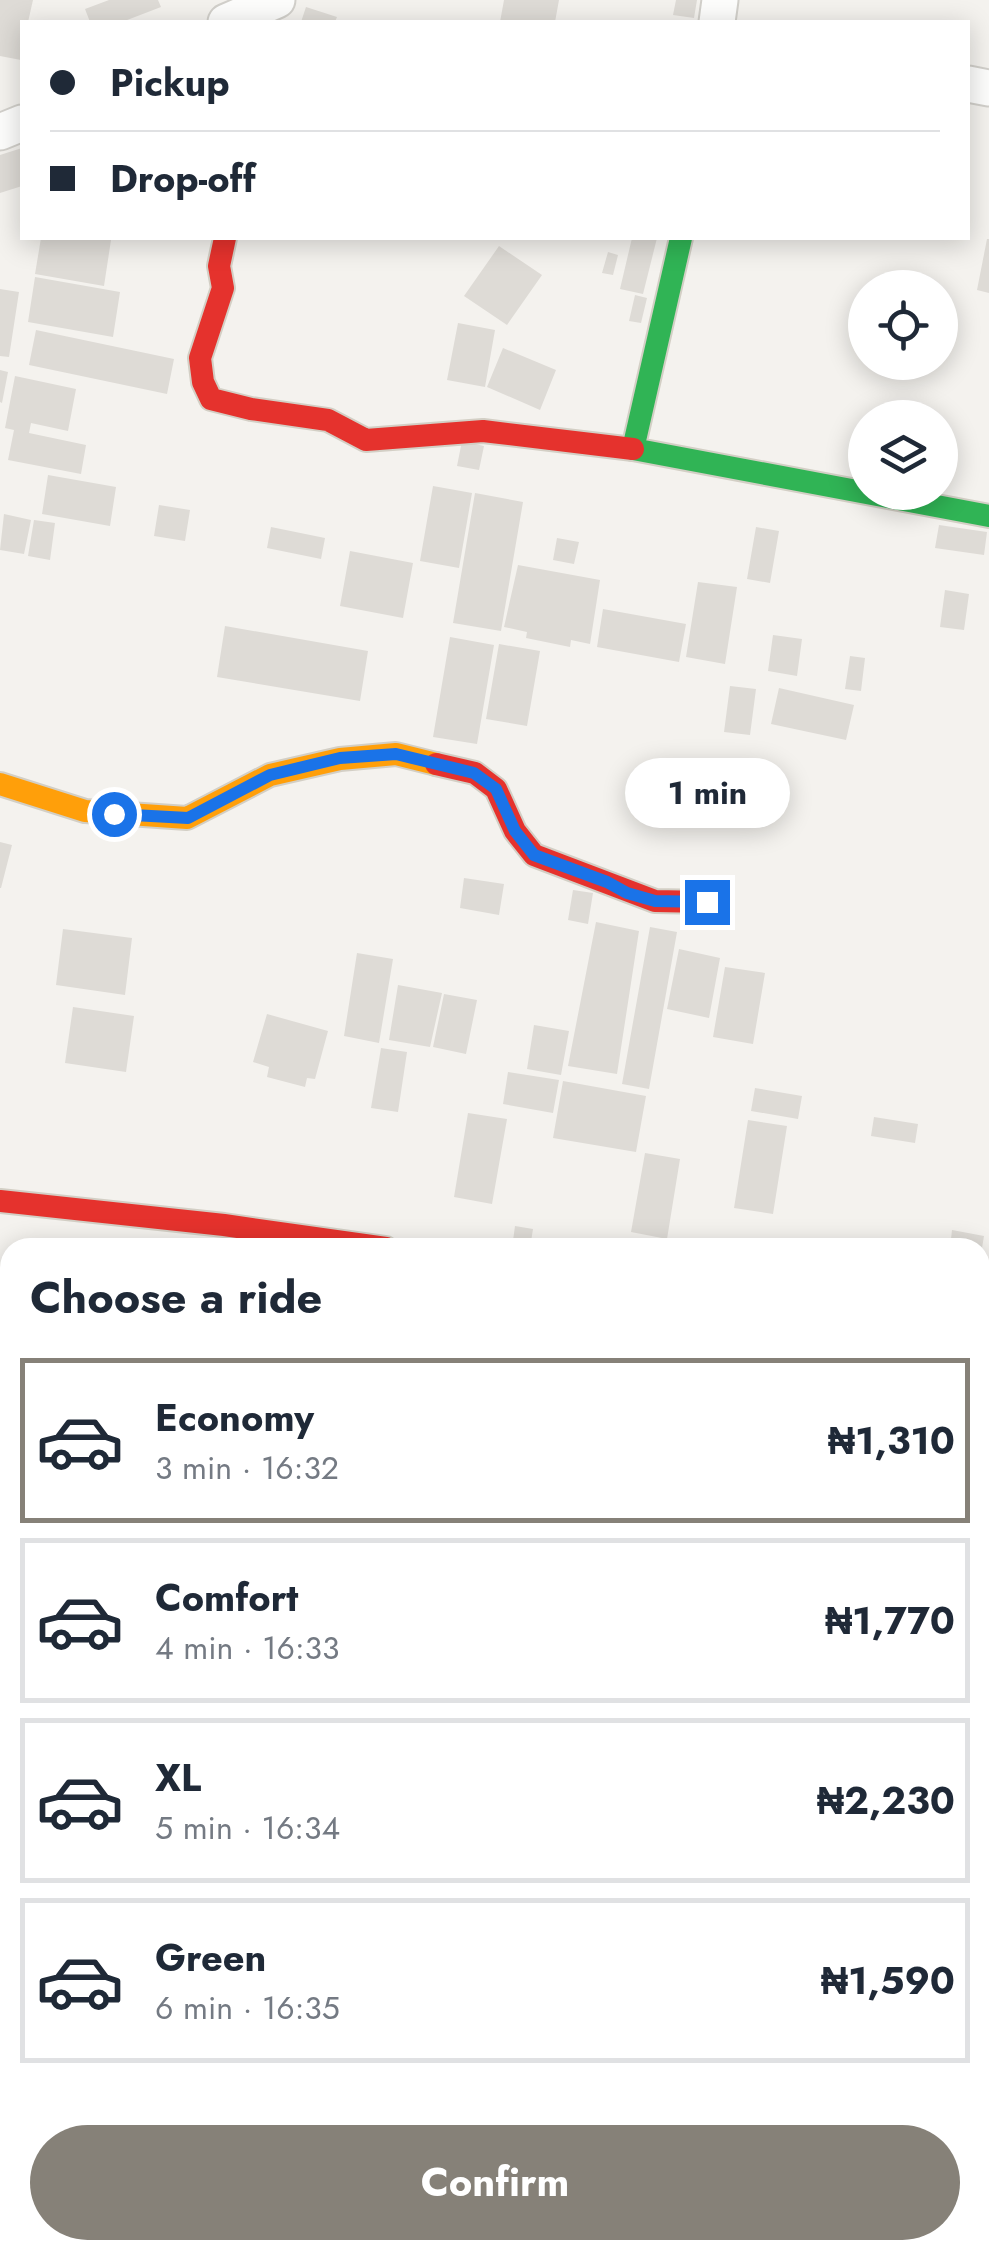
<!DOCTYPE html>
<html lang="en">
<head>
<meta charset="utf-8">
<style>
  :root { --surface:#fff; --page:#f2f2f3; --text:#1f2937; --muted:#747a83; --line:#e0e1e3; --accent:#868178 }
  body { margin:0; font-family:Jost,sans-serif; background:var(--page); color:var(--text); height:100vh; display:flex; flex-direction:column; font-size:38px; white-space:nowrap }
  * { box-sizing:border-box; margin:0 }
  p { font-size:32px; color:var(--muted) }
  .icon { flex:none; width:55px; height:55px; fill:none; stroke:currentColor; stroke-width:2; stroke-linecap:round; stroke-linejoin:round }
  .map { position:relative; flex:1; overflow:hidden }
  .details { position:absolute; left:0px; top:1238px; width:990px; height:1022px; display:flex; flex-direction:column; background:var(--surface); border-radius:30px 30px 0 0; box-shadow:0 5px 25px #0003 }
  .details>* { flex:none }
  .banner { position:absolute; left:20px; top:20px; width:950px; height:220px; border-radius:0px; box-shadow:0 5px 25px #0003; display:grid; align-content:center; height:220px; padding:0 30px; background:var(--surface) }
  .buttons { position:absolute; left:848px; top:270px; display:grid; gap:20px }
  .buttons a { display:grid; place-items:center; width:110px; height:110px; border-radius:50%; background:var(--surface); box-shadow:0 5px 25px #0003; font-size:50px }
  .end { position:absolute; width:45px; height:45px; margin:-22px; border:12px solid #1a73e8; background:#fff; box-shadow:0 0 0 5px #fff }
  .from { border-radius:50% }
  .bubble { position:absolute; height:70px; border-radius:35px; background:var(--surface); box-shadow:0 5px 25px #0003; font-size:32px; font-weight:700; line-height:70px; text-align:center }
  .banner b { display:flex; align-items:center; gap:35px; height:95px; font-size:38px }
  .banner b+b { border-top:2px solid var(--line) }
  .banner i { width:25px; height:25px; background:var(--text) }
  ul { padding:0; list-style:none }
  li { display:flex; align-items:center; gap:30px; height:165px; margin:0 20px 15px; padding:0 10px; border:5px solid var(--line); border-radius:0px }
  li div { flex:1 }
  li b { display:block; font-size:38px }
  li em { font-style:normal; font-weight:700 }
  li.current { border-color:var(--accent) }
  li>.icon { width:90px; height:90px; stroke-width:1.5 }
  h2 { padding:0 30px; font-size:45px; line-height:120px }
  .primary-button { display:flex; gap:20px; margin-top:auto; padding:20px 30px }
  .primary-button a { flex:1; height:115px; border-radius:60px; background:var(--accent); color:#fff; font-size:40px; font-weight:700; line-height:115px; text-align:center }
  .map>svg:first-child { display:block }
  .building { fill:#dedbd6 }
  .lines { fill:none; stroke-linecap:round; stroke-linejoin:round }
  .street-casing { stroke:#d2d0cb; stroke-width:39 }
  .fast-casing { stroke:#d3cfc5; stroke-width:26 }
  .slow-casing { stroke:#d3cfc5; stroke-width:26 }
  .jam-casing { stroke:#d3cfc5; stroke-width:26 }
  .street { stroke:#fdfdfc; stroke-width:35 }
  .fast { stroke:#30b455; stroke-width:22 }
  .slow { stroke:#ff9f0a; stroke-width:22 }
  .jam { stroke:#e5322d; stroke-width:22 }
  .route { stroke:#1a73e8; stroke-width:12 }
</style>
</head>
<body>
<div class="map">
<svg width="989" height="2258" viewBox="0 0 989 2258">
  <rect width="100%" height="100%" fill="#f4f2ee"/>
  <path class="building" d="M0,0H33L28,22H22L21,60L0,56Z
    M109,0H158L161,7L122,22H90L85,9Z
    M504,0H559L555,22H500Z
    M676,0H697L694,18L673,15Z
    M306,7L337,17L335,22H301Z
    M22,148V186L0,193V155Z
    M41,238L111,240L104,286L35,274Z
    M632,238H657L643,294L620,289Z
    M987,239H989V293L977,290Z
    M499,246L542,275L507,325L464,296Z
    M608,252L618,255L613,275L602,273Z
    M35,277L120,292L113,337L28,322Z
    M0,289L19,292L9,357L0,356Z
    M635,295L647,298L641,323L629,321Z
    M458,323L495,330L485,387L447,380Z
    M36,330L174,359L167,394L29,365Z
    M503,348L556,370L540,410L487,387Z
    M0,370L8,372L2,403L0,402Z
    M15,376L76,389L68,431L31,423L29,433L86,445L81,474L8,460L14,430L5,428Z
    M462,441L484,446L479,470L457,466Z
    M48,475L116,487L110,526L42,514Z
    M433,486L472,493L459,568L420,561Z
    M475,493L523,502L501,631L453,623Z
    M159,505L190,510L185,541L154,536Z
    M4,514L31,520L24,554L0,550Z
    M34,520L55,523L50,560L28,556Z
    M939,525L987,532L984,555L935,548Z
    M271,527L325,538L321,559L267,548Z
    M756,527L779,531L770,583L747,579Z
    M557,538L579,542L574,564L553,560Z
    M350,551L413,563L403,618L340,606Z
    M518,565L600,580L590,644L571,640L570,647L526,638L527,632L504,627Z
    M698,582L737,587L725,664L686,657Z
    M945,590L969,594L964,630L940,627Z
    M603,609L686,624L679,662L597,647Z
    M225,626L368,651L360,701L217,677Z
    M773,635L802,639L797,676L768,671Z
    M450,637L494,645L477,744L433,737Z
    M499,644L540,651L527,726L486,719Z
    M850,656L865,658L861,691L845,689Z
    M730,686L756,689L750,735L724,732Z
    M779,688L854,705L846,740L771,724Z
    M0,842L12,845L1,888H0Z
    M464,878L504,884L499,915L460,908Z
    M573,890L593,893L588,924L568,920Z
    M596,922L639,931L617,1074L568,1066Z
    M650,927L677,932L649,1089L622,1084Z
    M63,929L132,938L125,995L56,985Z
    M679,949L720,958L709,1018L667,1009Z
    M357,953L393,959L379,1043L344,1036Z
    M725,967L765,973L753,1044L713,1037Z
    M398,985L442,993L430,1047L389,1040Z
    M444,994L477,1000L466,1054L433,1047Z
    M73,1007L134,1016L126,1072L65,1063Z
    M267,1014L328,1031L315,1079L307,1078L305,1087L267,1077L269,1067L253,1062Z
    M534,1025L569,1031L561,1075L527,1069Z
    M381,1048L407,1052L398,1112L371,1108Z
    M508,1072L559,1080L553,1113L503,1104Z
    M563,1081L646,1096L636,1152L553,1138Z
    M755,1088L802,1096L798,1119L751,1111Z
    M468,1113L507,1119L492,1204L454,1197Z
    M874,1117L918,1124L915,1143L871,1136Z
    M748,1120L787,1126L773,1214L734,1208Z
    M645,1153L680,1159L667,1239L631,1232Z
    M515,1226L533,1229L530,1248H512Z
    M952,1230L984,1236L982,1248H950Z
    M980,1374L989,1375V1418L980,1417Z
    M980,1423L989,1424V1464L980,1463Z
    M0,2056L10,2058V2095L0,2093Z"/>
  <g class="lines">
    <g class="street-casing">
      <path id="street" d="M226,22L277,0
        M717,22L720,0
        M968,84L989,88
        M0,132L22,123
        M0,1301L3,1320L0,1331
        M0,1451C16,1527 8,1608 0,1684
        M980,1571L989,1572
        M0,1964L10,1972
        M980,2112L989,2056
        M735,2250L765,2258
        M967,2250L968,2258
        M36,2258L103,2251
        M521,2258V2250"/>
    </g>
    <g class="fast-casing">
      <path id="fast" d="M681,238L633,449L989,516"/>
    </g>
    <g class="slow-casing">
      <path id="slow" d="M0,784L85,811L187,818L270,775L340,759L396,754L436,764"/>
    </g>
    <g class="jam-casing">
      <path id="jam" d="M225,238L219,266L223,288L200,358L203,382L211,399L251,409L328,420L366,440L483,431L633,449
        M436,764L475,773L496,789L515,831L534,855L655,901L707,902
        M0,1201L224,1225L386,1248"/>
    </g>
    <use href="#street" class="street"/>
    <use href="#fast" class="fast"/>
    <use href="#slow" class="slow"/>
    <use href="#jam" class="jam"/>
  </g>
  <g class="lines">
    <path class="route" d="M114,814L188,818L270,775L340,758L396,754L474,773L496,789L515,831L534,855L607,882L627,893L655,901L707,902"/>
  </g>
</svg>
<div class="buttons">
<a><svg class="icon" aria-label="locate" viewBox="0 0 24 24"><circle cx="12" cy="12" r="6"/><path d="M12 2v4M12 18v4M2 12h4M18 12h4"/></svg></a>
<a><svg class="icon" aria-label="layers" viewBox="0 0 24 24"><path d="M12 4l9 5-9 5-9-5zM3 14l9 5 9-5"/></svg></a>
</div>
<i class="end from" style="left:114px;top:814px"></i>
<i class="end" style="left:707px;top:902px"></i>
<div class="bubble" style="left:625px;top:758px;width:165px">1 min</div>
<div class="banner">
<b><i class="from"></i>Pickup</b>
<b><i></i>Drop-off</b>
</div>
<section class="details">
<h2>Choose a ride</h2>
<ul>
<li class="current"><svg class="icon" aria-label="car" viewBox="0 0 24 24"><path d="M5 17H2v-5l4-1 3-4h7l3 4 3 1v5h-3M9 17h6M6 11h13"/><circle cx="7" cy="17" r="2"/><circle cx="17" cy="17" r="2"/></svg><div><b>Economy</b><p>3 min · 16:32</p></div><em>₦1,310</em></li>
<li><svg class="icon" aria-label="car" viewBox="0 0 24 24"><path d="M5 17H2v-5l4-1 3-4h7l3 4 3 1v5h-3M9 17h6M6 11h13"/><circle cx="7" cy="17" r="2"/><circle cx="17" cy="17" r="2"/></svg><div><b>Comfort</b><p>4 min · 16:33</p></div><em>₦1,770</em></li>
<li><svg class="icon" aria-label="car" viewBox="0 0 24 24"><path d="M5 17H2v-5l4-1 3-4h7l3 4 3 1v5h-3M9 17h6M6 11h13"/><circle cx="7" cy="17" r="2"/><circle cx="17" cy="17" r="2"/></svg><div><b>XL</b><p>5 min · 16:34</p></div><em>₦2,230</em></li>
<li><svg class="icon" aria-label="car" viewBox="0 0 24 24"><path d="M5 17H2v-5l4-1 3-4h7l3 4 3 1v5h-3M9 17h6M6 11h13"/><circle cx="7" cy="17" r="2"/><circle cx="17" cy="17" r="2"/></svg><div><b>Green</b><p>6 min · 16:35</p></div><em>₦1,590</em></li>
</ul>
<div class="primary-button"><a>Confirm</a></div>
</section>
</div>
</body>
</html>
